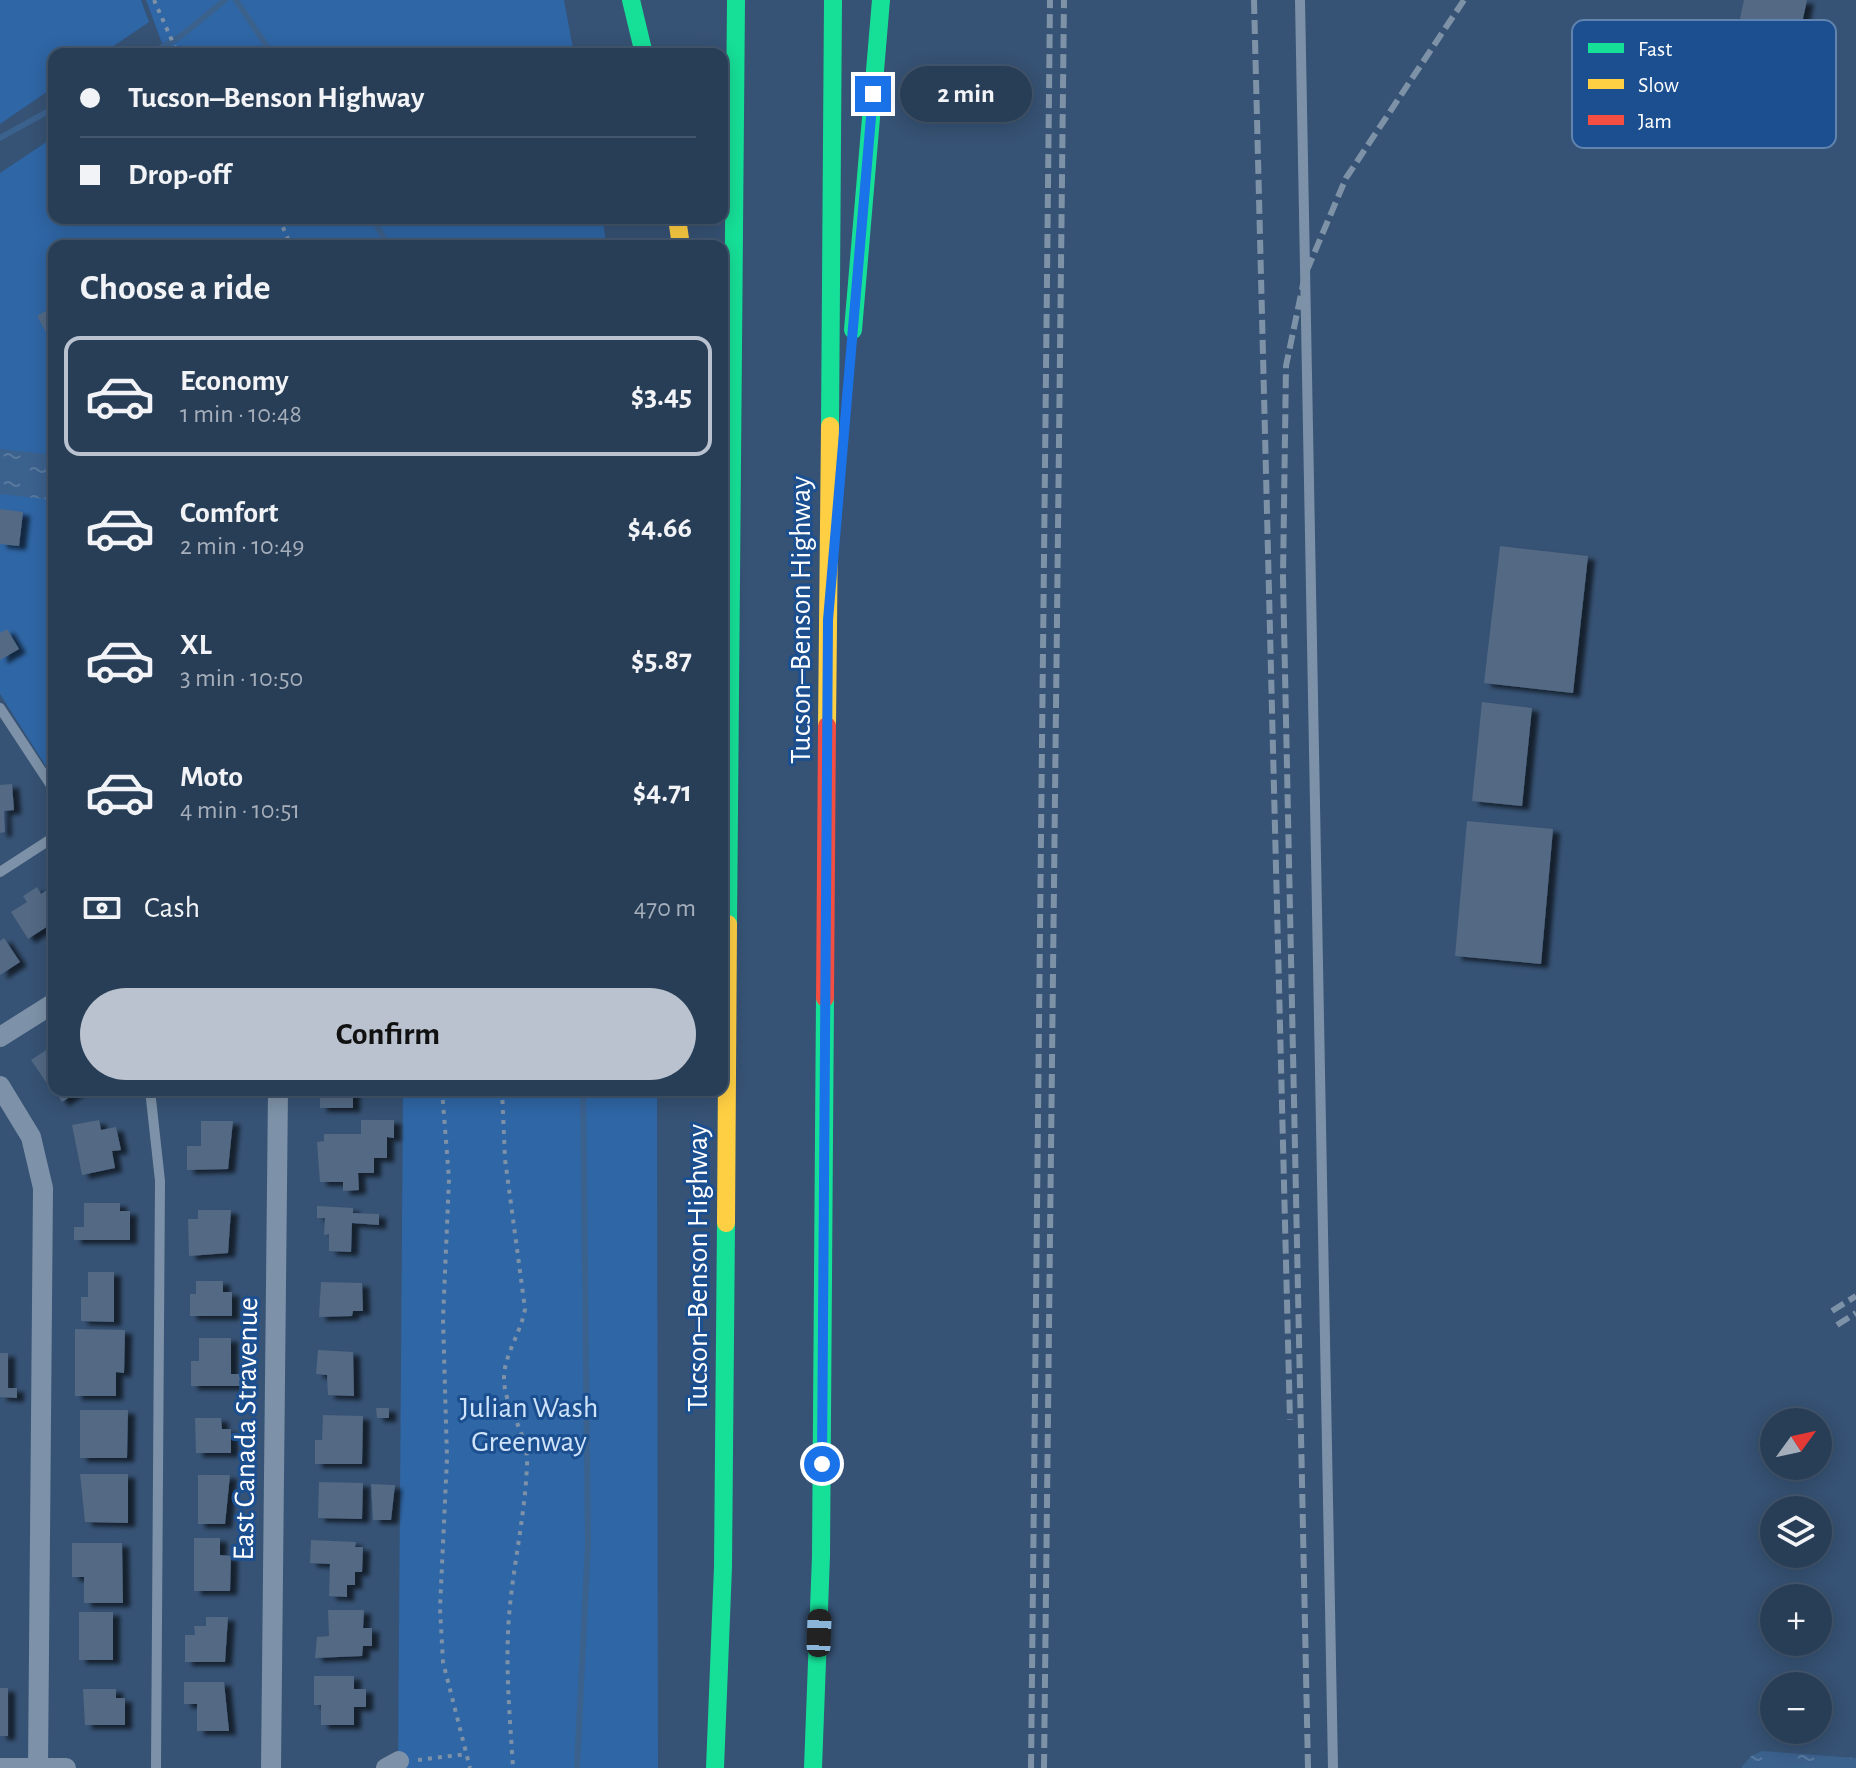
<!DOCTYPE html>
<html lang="en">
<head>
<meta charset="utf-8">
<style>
  :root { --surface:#283e57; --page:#30455d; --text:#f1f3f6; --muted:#a5aeba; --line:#44576d; --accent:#b9c2ce }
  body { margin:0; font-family:"Alegreya Sans",sans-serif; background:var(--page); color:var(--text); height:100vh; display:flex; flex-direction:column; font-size:30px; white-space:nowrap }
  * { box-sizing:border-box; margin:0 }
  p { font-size:26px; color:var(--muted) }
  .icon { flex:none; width:44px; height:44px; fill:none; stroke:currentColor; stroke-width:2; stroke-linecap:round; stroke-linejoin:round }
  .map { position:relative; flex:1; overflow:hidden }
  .panel { position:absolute; left:48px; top:240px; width:680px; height:856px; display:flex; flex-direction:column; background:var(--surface); border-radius:16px; box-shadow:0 4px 20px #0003,0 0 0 2px var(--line) }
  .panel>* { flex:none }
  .top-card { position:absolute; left:48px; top:48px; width:680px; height:176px; border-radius:16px; box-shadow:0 4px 20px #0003,0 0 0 2px var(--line); display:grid; align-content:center; height:176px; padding:0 32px; background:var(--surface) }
  .needle { width:52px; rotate:57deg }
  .buttons { position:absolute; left:1760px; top:1408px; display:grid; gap:16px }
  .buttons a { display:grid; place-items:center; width:72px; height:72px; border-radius:50%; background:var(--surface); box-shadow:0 4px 20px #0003,0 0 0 2px var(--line); font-size:40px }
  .end { position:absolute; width:36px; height:36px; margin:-18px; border:10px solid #1a73e8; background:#fff; box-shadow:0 0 0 4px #fff }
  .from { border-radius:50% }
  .bubble { position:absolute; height:56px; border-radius:28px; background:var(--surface); box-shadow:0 4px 20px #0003,0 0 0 2px var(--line); font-size:26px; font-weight:600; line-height:56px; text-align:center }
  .car { position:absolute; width:24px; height:48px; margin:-24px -12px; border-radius:10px; box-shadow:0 0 6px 2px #0007; background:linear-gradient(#222 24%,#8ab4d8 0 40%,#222 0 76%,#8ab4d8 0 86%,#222 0) }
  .top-card b { display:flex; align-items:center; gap:28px; height:76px; font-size:30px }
  .top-card b+b { border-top:2px solid var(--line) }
  .top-card i { width:20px; height:20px; background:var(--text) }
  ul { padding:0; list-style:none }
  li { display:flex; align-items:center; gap:24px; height:120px; margin:0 16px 12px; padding:0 16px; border:4px solid transparent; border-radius:16px }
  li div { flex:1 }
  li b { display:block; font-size:30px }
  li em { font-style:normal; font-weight:600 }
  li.active { border-color:var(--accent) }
  li>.icon { width:72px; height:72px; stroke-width:1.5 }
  h2 { padding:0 32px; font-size:36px; line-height:96px }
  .pay { display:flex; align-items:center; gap:20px; height:88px; padding:0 32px; font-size:30px }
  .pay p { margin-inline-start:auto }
  .cta { display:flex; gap:16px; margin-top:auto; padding:16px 32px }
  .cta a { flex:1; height:92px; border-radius:48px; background:var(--accent); color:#111; font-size:32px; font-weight:600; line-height:92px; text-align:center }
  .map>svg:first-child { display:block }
  .green { fill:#2f66a5 }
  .water { fill:url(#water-ripples) }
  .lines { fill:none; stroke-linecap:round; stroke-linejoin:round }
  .stream { stroke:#3b618d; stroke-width:6 }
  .building { fill:#526984; filter:url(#shadow) }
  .path { stroke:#7d92a8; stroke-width:4; stroke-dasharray:4 6; stroke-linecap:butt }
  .lane { stroke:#7d92a8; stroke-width:10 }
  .street { stroke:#7d92a8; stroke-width:20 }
  .fast { stroke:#16e098; stroke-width:18 }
  .slow { stroke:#ffcf43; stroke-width:18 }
  .jam { stroke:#f24e42; stroke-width:18 }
  .rail { stroke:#7e92a7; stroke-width:6; stroke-dasharray:14 6; stroke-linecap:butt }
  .route { stroke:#1a73e8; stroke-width:10 }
  .labels { text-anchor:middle; stroke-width:6; stroke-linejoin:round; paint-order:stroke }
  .street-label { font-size:30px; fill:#fff; stroke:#1b4f8f }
  .park-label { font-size:30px; fill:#cfe3fa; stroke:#1b4f8f }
  .key { fill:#1b4f8f; stroke:#5f84b1; stroke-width:2 }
  .key-label { font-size:22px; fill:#fff }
</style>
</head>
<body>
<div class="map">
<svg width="1856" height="1768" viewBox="0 0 1856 1768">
  <defs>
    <pattern id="water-ripples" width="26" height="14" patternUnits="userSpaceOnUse" patternTransform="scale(2)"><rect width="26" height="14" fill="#3b618d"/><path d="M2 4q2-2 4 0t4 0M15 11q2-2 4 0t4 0" fill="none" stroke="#58799e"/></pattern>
    <filter id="shadow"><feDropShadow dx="7" dy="4" stdDeviation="2" flood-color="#0009"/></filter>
  </defs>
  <rect width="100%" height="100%" fill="#365274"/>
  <path class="green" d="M0,0H141L149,22L102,54H54V87L0,124Z
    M146,0H564L574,54H166Z
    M54,137V218H603L606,246H54V779L0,694V173Z
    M403,1090H657L658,1768H398Z"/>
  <path class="water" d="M0,449L54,455V500L0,494Z
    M1762,1751L1856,1758V1768H1741L1751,1756Z"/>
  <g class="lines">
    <path class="stream" d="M236,0L272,54
      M150,54L181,36L225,0
      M0,138L54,108
      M373,218L388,246
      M577,1768L588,1543L583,1090"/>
  </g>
  <path class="building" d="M1744,0H1807L1786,97L1726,83Z
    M54,306V328L46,332L37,316Z
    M0,509L23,512L19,546L0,544Z
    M1500,546L1588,556L1573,693L1484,683Z
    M7,629L19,649L0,660V633Z
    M1482,702L1532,708L1522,806L1472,801Z
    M12,784L14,810L4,811L5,832L0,833V785Z
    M1467,821L1553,829L1541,964L1455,956Z
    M37,887L41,894L50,888L54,895V943L48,926L28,939L11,912L27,902L23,896Z
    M4,938L20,962L0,975V941Z
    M54,1045V1094L31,1060Z
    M54,1090H80L62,1102Z
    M320,1090H353V1108H320Z
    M99,1120L101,1130L116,1127L121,1150L112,1151L115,1168L82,1175L72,1125Z
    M361,1120H394V1138L387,1137V1158H374V1173H358L359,1190L343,1191V1182H320L317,1142L324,1141V1134H361Z
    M201,1121H233L228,1169L187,1170V1146H201Z
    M84,1203H120V1211H130V1240H74V1227H84Z
    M317,1206L353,1208V1213L379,1214V1225L352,1223L351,1252L329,1251V1234L324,1235L325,1218H317Z
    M198,1210H231L228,1253L189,1256L188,1219H198Z
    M88,1272H114V1322L81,1321V1297H88Z
    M196,1281H223V1292H232V1316H190V1294H196Z
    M321,1282L362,1283L363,1311H353L352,1316L319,1317Z
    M75,1329L125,1330L124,1373L116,1372V1396H75Z
    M199,1338H231V1374H240V1386H191V1361H199Z
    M318,1350L353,1352L354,1396L328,1395L327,1375L316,1374Z
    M0,1353H8V1388H17V1398L0,1397Z
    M376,1408H389V1418H377Z
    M80,1410H128L127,1458H80Z
    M323,1415L363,1416L362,1464H315V1440H322Z
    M195,1418H221L222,1429H231V1453H196Z
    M80,1474H128V1523L85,1522Z
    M198,1475H230L225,1524H198Z
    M319,1482L363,1483L362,1519L318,1518Z
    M371,1484L395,1485L391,1520H373Z
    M194,1538H220V1555L231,1556L230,1591H194Z
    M311,1540L356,1542L355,1547H363L362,1572H355V1585H347V1597L329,1596L330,1564L310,1563Z
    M72,1543H122L123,1603H84V1577H72Z
    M328,1610H364L363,1628H372V1646H363L362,1656L315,1658L317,1637L329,1636Z
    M79,1612H113V1660H79Z
    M206,1617H228L225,1662H185V1635H195L194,1626H206Z
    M314,1676H354V1689H366V1707H354V1725H321V1705H314Z
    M184,1682H224L229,1731H197V1704H184Z
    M0,1688H8V1736H0Z
    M83,1689H116V1698H125V1725H85Z"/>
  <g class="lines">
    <path class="path" d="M154,0L178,54
      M279,218L291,246
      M442,1090L449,1179L443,1319L447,1458L440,1608L443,1662L470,1768
      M502,1090L505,1159L525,1309C521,1333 504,1355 504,1378C504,1409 529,1433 527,1465C525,1516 513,1566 509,1616C505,1668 510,1717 513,1768
      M418,1760L467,1754"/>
    <path class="lane" d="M1300,0L1333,1768
      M0,708L54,790
      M0,872L54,837
      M150,1090L160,1181L156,1768"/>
    <path class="street" d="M0,1037L54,1003
      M0,1086L31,1137L43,1188L38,1768
      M0,1768H66
      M271,1768L278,1090
      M386,1768L399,1761"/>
    <path class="fast" d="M631,0L644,54
      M853,330L881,0
      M830,426L833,0
      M728,924L736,0
      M715,1768L723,1567L726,1223
      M813,1768L821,1556L825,998"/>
    <path class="slow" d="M677,218L681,246
      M827,726L830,426
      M726,1223L728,924"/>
    <path class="jam" d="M825,998L827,726"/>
    <path class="rail" d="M1254,0L1290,1420
      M1832,1311L1856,1296
      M1837,1325L1856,1313
      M1031,1768L1050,0
      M1044,1768L1064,0
      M1308,1768L1283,577L1286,366L1305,275L1346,178L1464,0"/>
  </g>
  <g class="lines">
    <path class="route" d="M822,1464L828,620L873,94"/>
  </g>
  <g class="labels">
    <g class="street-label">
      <text transform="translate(800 620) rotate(-90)" y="10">Tucson–Benson Highway</text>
      <text transform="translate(697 1268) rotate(-90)" y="10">Tucson–Benson Highway</text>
      <text transform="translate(245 1429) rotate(-89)" y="10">East Canada Stravenue</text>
    </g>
    <g class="park-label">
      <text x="529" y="1417">Julian Wash<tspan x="529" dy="34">Greenway</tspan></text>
    </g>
  </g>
  <rect x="1572" y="20" width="264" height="128" rx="12" class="key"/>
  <rect x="1588" y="43" width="36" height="10" fill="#16e098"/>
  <rect x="1588" y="79" width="36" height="10" fill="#ffcf43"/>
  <rect x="1588" y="115" width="36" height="10" fill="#f24e42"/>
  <g class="key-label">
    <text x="1638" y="56">Fast</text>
    <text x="1638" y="92">Slow</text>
    <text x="1638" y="128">Jam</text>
  </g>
</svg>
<div class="buttons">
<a><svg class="needle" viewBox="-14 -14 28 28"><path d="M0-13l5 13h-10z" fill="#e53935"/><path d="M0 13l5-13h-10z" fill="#a5aeba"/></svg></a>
<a><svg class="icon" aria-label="layers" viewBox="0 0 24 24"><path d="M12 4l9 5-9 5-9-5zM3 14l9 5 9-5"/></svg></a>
<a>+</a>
<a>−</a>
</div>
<i class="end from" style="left:822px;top:1464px"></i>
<i class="end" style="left:873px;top:94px"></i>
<div class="bubble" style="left:900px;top:66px;width:132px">2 min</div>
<i class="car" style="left:819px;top:1633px;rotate:2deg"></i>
<div class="top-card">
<b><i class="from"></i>Tucson–Benson Highway</b>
<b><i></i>Drop-off</b>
</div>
<section class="panel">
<h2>Choose a ride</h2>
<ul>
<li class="active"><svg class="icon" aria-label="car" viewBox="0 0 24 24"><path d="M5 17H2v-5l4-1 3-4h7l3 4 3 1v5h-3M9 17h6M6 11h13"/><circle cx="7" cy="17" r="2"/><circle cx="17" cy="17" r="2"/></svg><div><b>Economy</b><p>1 min · 10:48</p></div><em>$3.45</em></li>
<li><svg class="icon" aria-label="car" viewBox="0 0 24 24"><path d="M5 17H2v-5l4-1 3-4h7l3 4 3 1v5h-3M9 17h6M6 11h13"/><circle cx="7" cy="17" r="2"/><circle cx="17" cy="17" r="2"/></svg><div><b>Comfort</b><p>2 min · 10:49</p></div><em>$4.66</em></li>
<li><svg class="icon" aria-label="car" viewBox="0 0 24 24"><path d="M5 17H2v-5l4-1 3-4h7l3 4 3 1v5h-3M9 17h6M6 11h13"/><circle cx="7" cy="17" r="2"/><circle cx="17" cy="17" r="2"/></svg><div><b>XL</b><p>3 min · 10:50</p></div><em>$5.87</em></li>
<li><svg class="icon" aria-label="car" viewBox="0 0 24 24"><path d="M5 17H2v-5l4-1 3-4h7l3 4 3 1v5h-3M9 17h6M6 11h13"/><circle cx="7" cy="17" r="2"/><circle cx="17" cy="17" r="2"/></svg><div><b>Moto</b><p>4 min · 10:51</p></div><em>$4.71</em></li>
</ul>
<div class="pay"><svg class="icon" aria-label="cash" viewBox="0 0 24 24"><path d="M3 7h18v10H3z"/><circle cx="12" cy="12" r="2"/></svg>Cash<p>470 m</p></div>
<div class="cta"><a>Confirm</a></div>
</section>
</div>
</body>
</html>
